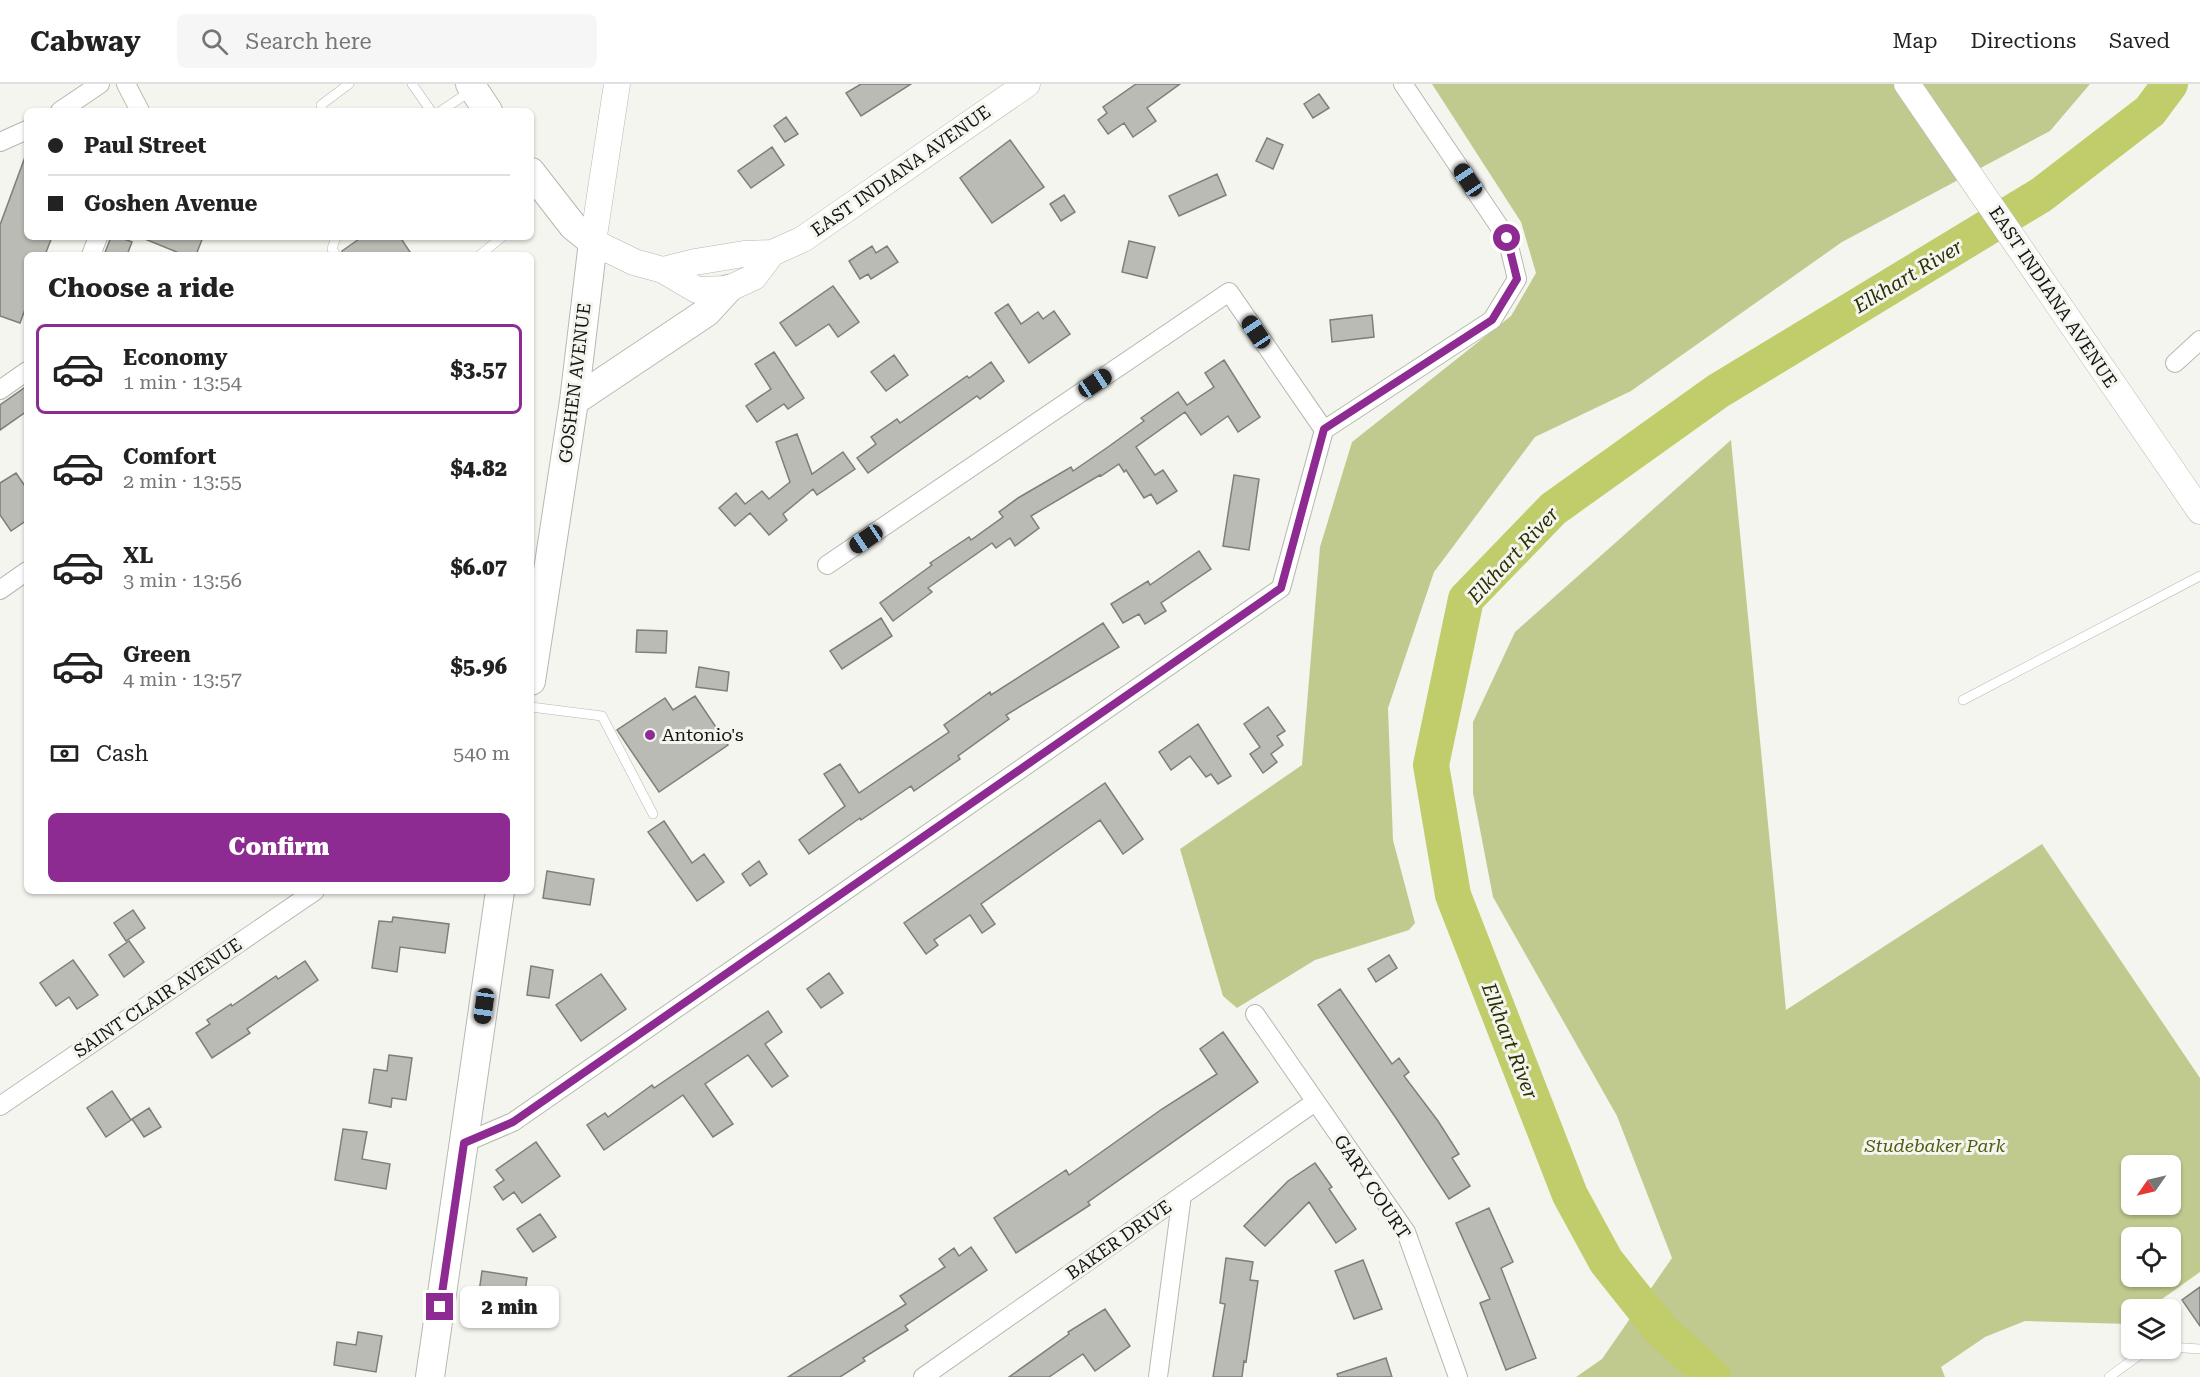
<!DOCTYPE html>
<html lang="en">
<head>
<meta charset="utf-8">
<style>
  :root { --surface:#fff; --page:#f6f6f6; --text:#222; --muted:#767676; --line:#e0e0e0; --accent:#8d2b93 }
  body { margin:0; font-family:"Roboto Serif",serif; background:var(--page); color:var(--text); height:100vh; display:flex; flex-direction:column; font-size:22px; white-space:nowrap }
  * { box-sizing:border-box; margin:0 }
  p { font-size:20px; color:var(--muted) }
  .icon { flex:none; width:33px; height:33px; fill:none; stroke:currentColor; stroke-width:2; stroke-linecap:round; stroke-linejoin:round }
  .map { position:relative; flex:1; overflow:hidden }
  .sheet { position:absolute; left:24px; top:168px; width:510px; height:642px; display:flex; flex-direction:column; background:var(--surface); border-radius:9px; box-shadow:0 2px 4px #0004 }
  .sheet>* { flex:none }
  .hud { position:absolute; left:24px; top:24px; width:510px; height:132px; border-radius:9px; box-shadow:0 2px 4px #0004; display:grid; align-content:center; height:132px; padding:0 24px; background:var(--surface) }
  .needle { width:39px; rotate:236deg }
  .fabs { position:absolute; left:2121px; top:1071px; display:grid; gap:12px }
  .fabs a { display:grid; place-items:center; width:60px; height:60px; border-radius:9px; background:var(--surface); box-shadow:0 2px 4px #0004; font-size:30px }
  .end { position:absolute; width:27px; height:27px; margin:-14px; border:8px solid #8d2b93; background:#fff; box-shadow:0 0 0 3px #fff }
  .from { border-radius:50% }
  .bubble { position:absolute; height:42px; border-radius:9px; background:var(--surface); box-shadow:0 2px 4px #0004; font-size:20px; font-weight:800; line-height:42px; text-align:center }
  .car { position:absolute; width:18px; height:36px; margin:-18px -9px; border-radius:8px; box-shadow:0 0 4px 2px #0007; background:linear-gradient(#222 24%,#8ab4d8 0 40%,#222 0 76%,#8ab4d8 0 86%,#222 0) }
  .hud b { display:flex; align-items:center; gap:21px; height:57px; font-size:22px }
  .hud b+b { border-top:2px solid var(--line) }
  .hud i { width:15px; height:15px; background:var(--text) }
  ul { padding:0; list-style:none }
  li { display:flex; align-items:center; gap:18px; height:90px; margin:0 12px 9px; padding:0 12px; border:3px solid transparent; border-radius:9px }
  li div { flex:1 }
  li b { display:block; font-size:22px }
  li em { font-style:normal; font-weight:800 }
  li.active { border-color:var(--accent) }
  li>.icon { width:54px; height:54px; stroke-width:1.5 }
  h2 { padding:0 24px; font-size:27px; line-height:72px }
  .pay { display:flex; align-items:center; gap:15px; height:66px; padding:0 24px; font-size:22px }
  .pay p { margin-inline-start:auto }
  .action { display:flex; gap:12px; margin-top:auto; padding:12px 24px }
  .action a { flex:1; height:69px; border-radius:9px; background:var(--accent); color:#fff; font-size:24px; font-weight:800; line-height:69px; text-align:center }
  header { display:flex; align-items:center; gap:36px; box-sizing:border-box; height:84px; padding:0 30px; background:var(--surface); border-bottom:2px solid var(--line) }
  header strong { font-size:28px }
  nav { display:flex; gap:33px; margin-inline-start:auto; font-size:21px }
  .search { width:420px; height:54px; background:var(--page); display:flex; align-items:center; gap:15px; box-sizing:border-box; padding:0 21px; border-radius:9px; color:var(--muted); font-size:22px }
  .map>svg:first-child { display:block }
  .green { fill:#c1ca8e; fill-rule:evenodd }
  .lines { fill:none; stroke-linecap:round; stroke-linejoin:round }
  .river { stroke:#c0cd6a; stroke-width:36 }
  .building { fill:#babbb4; stroke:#7e7f78; stroke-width:1.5 }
  .lane-casing { stroke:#b7b8b1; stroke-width:10 }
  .street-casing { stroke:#b7b8b1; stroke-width:20 }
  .secondary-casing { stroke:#b7b8b1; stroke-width:27 }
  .primary-casing { stroke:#b7b8b1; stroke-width:30 }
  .lane { stroke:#fff; stroke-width:9 }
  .street { stroke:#fff; stroke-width:18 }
  .secondary { stroke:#fff; stroke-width:26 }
  .primary { stroke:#fff; stroke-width:28 }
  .route { stroke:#8d2b93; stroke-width:8 }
  .poi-dot { fill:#8d2b93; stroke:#f4f5ee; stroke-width:2 }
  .labels { text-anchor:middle; stroke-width:6; stroke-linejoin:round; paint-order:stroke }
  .street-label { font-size:18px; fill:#131311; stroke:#f4f5ee }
  .poi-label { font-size:18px; fill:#131311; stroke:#f4f5ee; text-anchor:start }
  .park-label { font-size:18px; font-style:italic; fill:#535a11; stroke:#f4f5ee }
  .water-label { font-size:20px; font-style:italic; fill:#2b3005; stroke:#f4f5ee }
</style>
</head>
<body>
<header>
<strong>Cabway</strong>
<div class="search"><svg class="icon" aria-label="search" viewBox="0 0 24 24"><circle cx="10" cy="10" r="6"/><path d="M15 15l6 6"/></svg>Search here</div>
<nav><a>Map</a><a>Directions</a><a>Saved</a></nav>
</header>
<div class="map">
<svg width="2200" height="1293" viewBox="0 0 2200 1293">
  <rect width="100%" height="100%" fill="#f4f5ee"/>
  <path class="green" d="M1432,0H2090L2050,47L1842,158L1631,307L1535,353L1434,488L1388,624L1393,756L1415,839L1409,846L1315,876L1237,924L1223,912L1180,765L1302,681L1320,463L1352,358L1511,232L1536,189L1521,138Z
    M1731,356L1786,926L2042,760L2200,994V1188L2148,1225L2132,1226L2131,1238L2129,1240L2025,1237L1985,1253L1941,1283L1945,1293H1576L1602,1275L1672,1174L1617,1032L1493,813L1473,709V638L1515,548ZM2132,1082H2170V1120H2132ZM2132,1154H2170V1192H2132Z"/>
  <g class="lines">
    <path class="river" d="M1713,1293L1660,1245L1606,1177L1570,1111L1453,811L1431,681L1466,515L1553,425L1718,307L2041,111L2150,27L2170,0"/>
  </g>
  <path class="building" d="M861,0H911L861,32L846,9Z
    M1136,0H1180L1147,24L1156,37L1133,53L1124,39L1108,50L1098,36L1107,29L1103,23Z
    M1319,10L1329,24L1313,34L1304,20Z
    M786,33L798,50L785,58L774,42Z
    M1267,54L1283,61L1273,85L1256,77Z
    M1010,56L1044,103L992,139L960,94Z
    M772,63L784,81L751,104L738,87Z
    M25,73H27V153H52L45,171H27V220L20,239L0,232V141Z
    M1217,90L1226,111L1179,132L1169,112Z
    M1064,111L1075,128L1061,137L1050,120Z
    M111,153H119L132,158L127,171H104Z
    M140,153H203L196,171H184Z
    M362,153H400L412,171H343L342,167Z
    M1129,157L1155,163L1147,194L1122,188Z
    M872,162L876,169L887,162L898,178L871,195L868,190L860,195L849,177Z
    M833,202L859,238L838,253L829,240L796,262L780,239Z
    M1008,220L1021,240L1038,228L1043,235L1054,227L1070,250L1029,279L995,229Z
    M1372,231L1374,253L1332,258L1330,236Z
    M774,268L804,314L788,325L784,320L757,338L746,322L771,305L755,280Z
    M894,271L908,291L886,307L871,288Z
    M1224,276L1260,333L1238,348L1228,332L1201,351L1185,328L1136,363L1155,391L1163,386L1177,407L1157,420L1151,410L1144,414L1126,386L1124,388L1119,380L1101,392L1100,391L1031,432L1039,444L1015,462L1010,454L996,464L992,459L928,504L932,508L893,537L880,519L932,481L930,479L969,453L971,456L1003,433L999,428L1018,414L1071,383L1073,387L1108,363L1144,337L1141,334L1178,308L1187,321L1214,303L1205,289Z
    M991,278L1004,297L980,315L977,312L868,389L857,374L876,360L871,353L897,335L900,339L967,292L969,294Z
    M27,302V327L0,346V321Z
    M797,350L812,390L843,368L855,385L817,411L813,405L783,430L787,436L769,451L750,429L735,442L719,424L736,409L745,420L762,407L769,415L790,398L776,358Z
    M16,389L27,405V436L11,447L0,431V399Z
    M1234,391L1259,395L1249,466L1223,462Z
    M1199,467L1211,485L1161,519L1166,527L1145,540L1139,530L1123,539L1111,520L1148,497L1150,501Z
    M881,534L892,552L842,585L830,567Z
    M1103,539L1119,563L1006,631L1009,635L958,672L960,675L914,707L911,702L861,736L860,734L809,770L799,756L845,722L824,690L840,680L859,709L949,648L944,641L990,608L991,611Z
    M637,546L667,547L666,569L636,568Z
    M699,583L729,588L727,607L696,603Z
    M695,612L728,661L659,708L617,646L665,614L673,626Z
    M1268,623L1285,647L1277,652L1283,661L1271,670L1277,678L1263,689L1250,670L1260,663L1244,640Z
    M1198,640L1231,692L1218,700L1211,690L1206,693L1190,672L1171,686L1159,668Z
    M1105,699L1143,755L1123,770L1100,736L981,820L995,840L982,849L970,831L934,856L938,861L926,870L904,839Z
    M664,737L692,779L704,770L724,798L697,817L648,748Z
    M759,777L767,790L750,802L742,790Z
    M547,787L594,795L590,821L543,814Z
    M133,826L145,844L126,857L114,839Z
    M393,833L449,840L445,869L400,863L397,888L372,884L379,837L392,838Z
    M129,857L144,878L124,893L109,871Z
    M1389,871L1397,884L1376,898L1368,885Z
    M73,876L98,911L77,925L69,913L56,922L40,899Z
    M305,877L318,896L247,945L250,949L212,974L196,949L210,940L207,936L231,920L232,922L276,892L278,895Z
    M531,882L553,886L549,914L527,911Z
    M829,889L843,909L821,924L807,905Z
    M601,890L626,925L581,957L556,921Z
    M1340,905L1392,980L1399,974L1409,988L1404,992L1438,1037L1459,1070L1452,1074L1470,1102L1449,1115L1396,1034L1318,921Z
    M768,927L782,948L765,960L788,992L772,1003L748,971L705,1000L733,1040L713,1053L683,1011L604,1066L587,1041L605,1029L608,1033L652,1001L654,1004Z
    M1223,948L1258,998L1088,1118L1090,1121L1016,1169L994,1134L1066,1086L1069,1091L1162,1025L1217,990L1200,965Z
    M389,971L412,974L406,1016L392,1014L391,1023L369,1019L374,985L387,987Z
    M112,1007L131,1036L106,1053L87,1024Z
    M149,1024L161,1043L144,1053L132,1035Z
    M343,1045L367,1048L362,1075L390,1080L386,1105L335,1096Z
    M536,1058L560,1092L522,1119L514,1108L503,1116L494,1103L504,1096L496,1086Z
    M1315,1079L1332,1103L1329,1105L1356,1145L1336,1159L1309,1118L1265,1162L1244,1142L1288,1097Z
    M1489,1124L1513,1178L1501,1184L1536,1274L1506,1286L1480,1219L1490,1215L1456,1139Z
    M540,1130L556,1153L533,1168L517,1145Z
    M971,1163L987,1186L905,1242L908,1246L863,1274L865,1277L840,1293H788L906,1220L900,1212L945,1183L939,1175L954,1164L959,1172Z
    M1226,1174L1253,1178L1250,1196L1258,1197L1246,1278L1244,1277L1242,1293H1213L1225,1220L1220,1219Z
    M1363,1176L1382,1225L1354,1235L1335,1187Z
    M482,1187L527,1194L524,1213L505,1211L502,1227L485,1224L487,1209L479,1208Z
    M2200,1203V1242L2182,1216Z
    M1105,1225L1130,1262L1095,1287L1083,1270L1049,1293H1009L1069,1250L1068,1248Z
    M358,1248L382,1252L376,1288L334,1281L337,1258L356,1261Z
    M1386,1274L1392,1293H1338L1337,1290Z"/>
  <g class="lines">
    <g class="lane-casing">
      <path id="lane" d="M412,0L431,27
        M323,27L321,21L349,0
        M441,27L472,6
        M336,171L332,165L336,153
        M480,171L502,153
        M1963,616L2200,492
        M531,623L602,632L653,730
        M2170,1263L2200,1265
        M2109,1293L2149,1264"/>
    </g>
    <g class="street-casing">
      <path id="street" d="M126,0L140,27
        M60,27L100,0
        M0,58L27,46
        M91,171L98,153
        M2175,279L2200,256
        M0,306L27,287
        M827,481L1229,208L1324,346
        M0,506L27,487
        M1255,930L1406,1148L1458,1293
        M0,1022L315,807
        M464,1059L513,1038L1281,504L1324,346L1492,236L1517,195L1507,154L1403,0
        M923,1293L1315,1018
        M1158,1293L1182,1111"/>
    </g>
    <g class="secondary-casing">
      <path id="secondary" d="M617,0L593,158L634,178L663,186L697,206L728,205L754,193L772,169
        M1907,0L2200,427
        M663,186L695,178L744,170L772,169L803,155L1027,0"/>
    </g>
    <g class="primary-casing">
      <path id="primary" d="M470,0L488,27
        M531,88L573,142L593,158L574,317L531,597
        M574,317L707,228L728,205
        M430,1293L500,807"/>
    </g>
    <use href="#lane" class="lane"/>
    <use href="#street" class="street"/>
    <use href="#secondary" class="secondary"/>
    <use href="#primary" class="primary"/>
  </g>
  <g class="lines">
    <path class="route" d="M440,1223L464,1059L513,1038L1281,504L1324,345L1492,236L1517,195L1507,154"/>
  </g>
  <circle class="poi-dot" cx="650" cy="651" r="6"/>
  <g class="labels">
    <g class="street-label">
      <text transform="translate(901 87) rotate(-35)" y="6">EAST INDIANA AVENUE</text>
      <text transform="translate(2053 213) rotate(56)" y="6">EAST INDIANA AVENUE</text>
      <text transform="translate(575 299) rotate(-83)" y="6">GOSHEN AVENUE</text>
      <text transform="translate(158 914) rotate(-34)" y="6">SAINT CLAIR AVENUE</text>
      <text transform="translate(1372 1103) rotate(56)" y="6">GARY COURT</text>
      <text transform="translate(1119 1156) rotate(-35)" y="6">BAKER DRIVE</text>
    </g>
    <g class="poi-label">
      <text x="662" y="657">Antonio's</text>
    </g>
    <g class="park-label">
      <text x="1935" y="1068">Studebaker Park</text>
    </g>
    <g class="water-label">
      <text transform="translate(1908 192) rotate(-31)" y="7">Elkhart River</text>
      <text transform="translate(1513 471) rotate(-47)" y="7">Elkhart River</text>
      <text transform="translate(1510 957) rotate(69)" y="7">Elkhart River</text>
    </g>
  </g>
</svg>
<div class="fabs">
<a><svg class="needle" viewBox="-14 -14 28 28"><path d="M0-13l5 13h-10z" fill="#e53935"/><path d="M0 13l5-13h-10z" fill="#767676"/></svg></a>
<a><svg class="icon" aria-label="locate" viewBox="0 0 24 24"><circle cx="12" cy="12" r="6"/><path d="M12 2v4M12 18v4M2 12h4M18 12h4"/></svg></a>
<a><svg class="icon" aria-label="layers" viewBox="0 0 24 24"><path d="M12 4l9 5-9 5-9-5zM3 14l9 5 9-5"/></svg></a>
</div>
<i class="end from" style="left:1507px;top:154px"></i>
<i class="end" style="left:440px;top:1223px"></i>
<div class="bubble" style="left:460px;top:1202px;width:99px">2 min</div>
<i class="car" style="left:1468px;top:96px;rotate:326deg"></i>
<i class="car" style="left:1256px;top:248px;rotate:326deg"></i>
<i class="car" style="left:1095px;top:299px;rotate:56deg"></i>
<i class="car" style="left:866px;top:455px;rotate:236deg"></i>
<i class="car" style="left:484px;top:922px;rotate:188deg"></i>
<div class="hud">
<b><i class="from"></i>Paul Street</b>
<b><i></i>Goshen Avenue</b>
</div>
<section class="sheet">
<h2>Choose a ride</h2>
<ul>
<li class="active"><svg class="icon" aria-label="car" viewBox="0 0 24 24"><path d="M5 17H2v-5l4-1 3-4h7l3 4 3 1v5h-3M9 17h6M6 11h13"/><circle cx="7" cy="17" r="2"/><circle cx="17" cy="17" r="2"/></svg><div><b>Economy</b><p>1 min · 13:54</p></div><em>$3.57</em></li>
<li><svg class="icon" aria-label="car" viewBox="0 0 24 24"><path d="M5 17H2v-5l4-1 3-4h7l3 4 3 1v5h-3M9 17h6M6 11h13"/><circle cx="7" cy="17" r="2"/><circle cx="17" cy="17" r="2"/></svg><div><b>Comfort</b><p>2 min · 13:55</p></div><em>$4.82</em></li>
<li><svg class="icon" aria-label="car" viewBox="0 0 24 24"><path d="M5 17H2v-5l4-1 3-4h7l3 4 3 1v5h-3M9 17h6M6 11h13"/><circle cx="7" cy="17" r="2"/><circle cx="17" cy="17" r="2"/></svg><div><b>XL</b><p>3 min · 13:56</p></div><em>$6.07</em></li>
<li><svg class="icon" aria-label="car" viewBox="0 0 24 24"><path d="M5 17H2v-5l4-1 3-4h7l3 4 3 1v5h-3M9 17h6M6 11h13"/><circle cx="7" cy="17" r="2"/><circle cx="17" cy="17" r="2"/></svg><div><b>Green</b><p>4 min · 13:57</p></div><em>$5.96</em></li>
</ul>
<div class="pay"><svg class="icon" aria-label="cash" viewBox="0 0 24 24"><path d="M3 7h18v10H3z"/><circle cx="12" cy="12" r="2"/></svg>Cash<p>540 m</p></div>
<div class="action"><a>Confirm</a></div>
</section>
</div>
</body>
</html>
